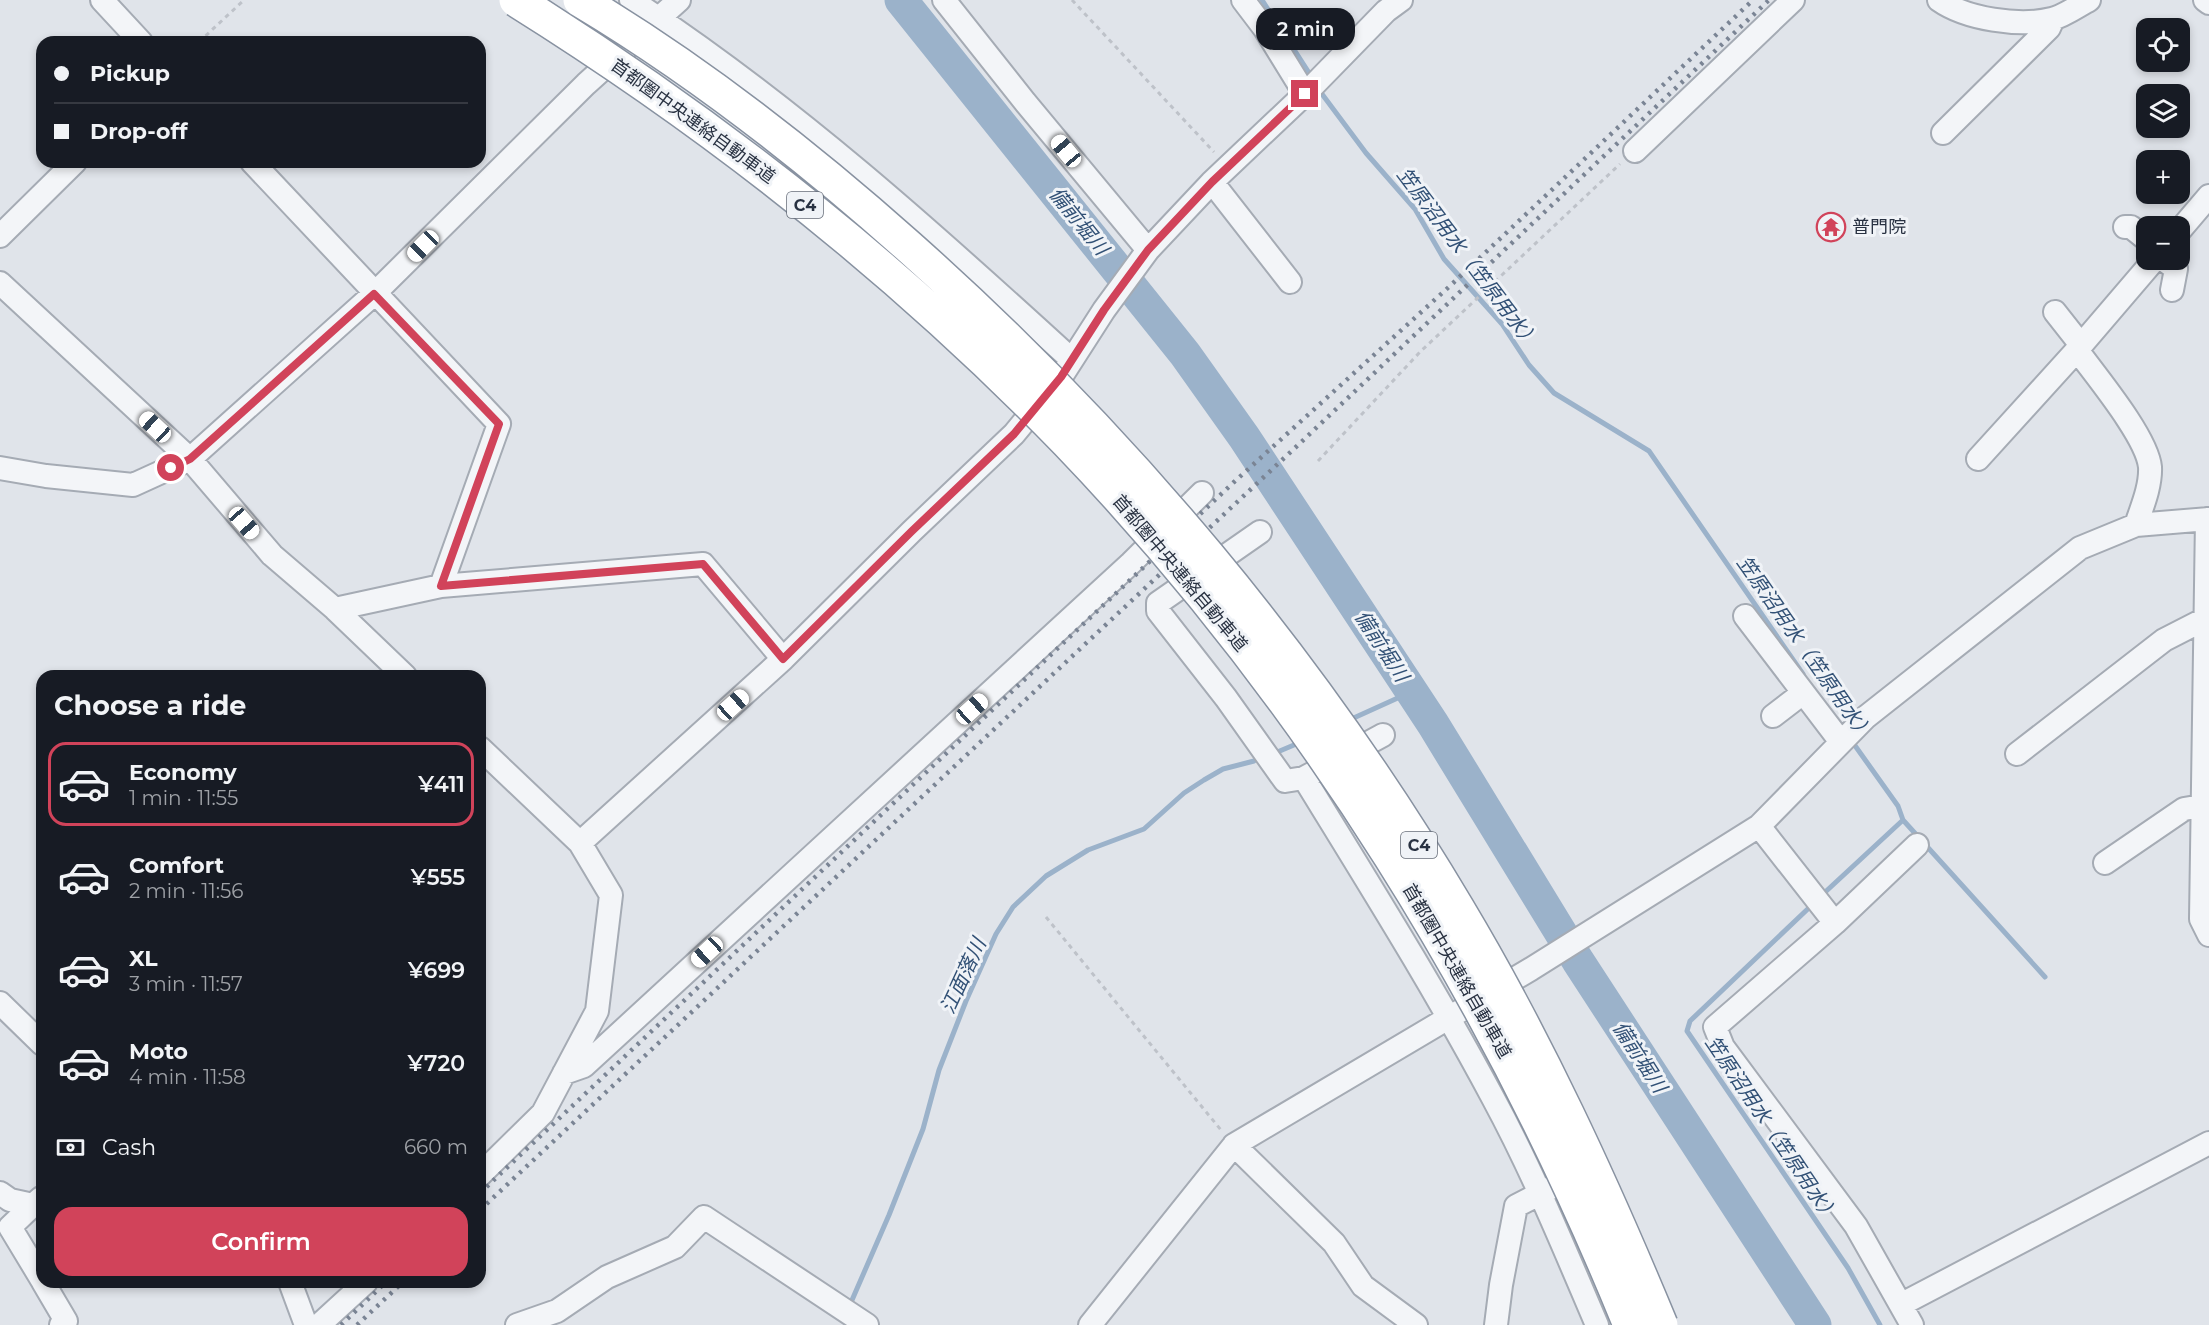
<!DOCTYPE html>
<html lang="en">
<head>
<meta charset="utf-8">
<style>
  :root { --surface:#171b24; --page:#242831; --text:#f1f3f6; --muted:#9ea1a6; --line:#363941; --accent:#d1435a }
  body { margin:0; font-family:Montserrat,"Noto Sans JP",sans-serif; background:var(--page); color:var(--text); height:100vh; display:flex; flex-direction:column; font-size:22px; white-space:nowrap }
  * { box-sizing:border-box; margin:0 }
  p { font-size:20px; color:var(--muted) }
  .icon { flex:none; width:33px; height:33px; fill:none; stroke:currentColor; stroke-width:2; stroke-linecap:round; stroke-linejoin:round }
  .map { position:relative; flex:1; overflow:hidden }
  .details { position:absolute; left:36px; top:670px; width:450px; height:618px; display:flex; flex-direction:column; background:var(--surface); border-radius:18px; box-shadow:0 3px 9px #0003 }
  .details>* { flex:none }
  .top-card { position:absolute; left:36px; top:36px; width:450px; height:132px; border-radius:18px; box-shadow:0 3px 9px #0003; display:grid; align-content:center; height:132px; padding:0 18px; background:var(--surface) }
  .buttons { position:absolute; left:2136px; top:18px; display:grid; gap:12px }
  .buttons a { display:grid; place-items:center; width:54px; height:54px; border-radius:12px; background:var(--surface); box-shadow:0 3px 9px #0003; font-size:30px }
  .end { position:absolute; width:27px; height:27px; margin:-14px; border:8px solid #d1435a; background:#fff; box-shadow:0 0 0 3px #fff }
  .from { border-radius:50% }
  .bubble { position:absolute; height:42px; border-radius:18px; background:var(--surface); box-shadow:0 3px 9px #0003; font-size:20px; font-weight:600; line-height:42px; text-align:center }
  .car { position:absolute; width:18px; height:36px; margin:-18px -9px; border-radius:8px; box-shadow:0 0 4px 2px #0007; background:linear-gradient(#fff 24%,#345 0 40%,#fff 0 76%,#345 0 86%,#fff 0) }
  .top-card b { display:flex; align-items:center; gap:21px; height:57px; font-size:22px }
  .top-card b+b { border-top:2px solid var(--line) }
  .top-card i { width:15px; height:15px; background:var(--text) }
  ul { padding:0; list-style:none }
  li { display:flex; align-items:center; gap:18px; height:84px; margin:0 12px 9px; padding:0 6px; border:3px solid transparent; border-radius:18px }
  li div { flex:1 }
  li b { display:block; font-size:22px }
  li em { font-style:normal; font-weight:600 }
  li.active { border-color:var(--accent) }
  li>.icon { width:54px; height:54px; stroke-width:1.5 }
  h2 { padding:0 18px; font-size:27px; line-height:72px }
  .pay { display:flex; align-items:center; gap:15px; height:66px; padding:0 18px; font-size:22px }
  .pay p { margin-inline-start:auto }
  .action { display:flex; gap:12px; margin-top:auto; padding:12px 18px }
  .action a { flex:1; height:69px; border-radius:18px; background:var(--accent); color:#fff; font-size:24px; font-weight:600; line-height:69px; text-align:center }
  .map>svg:first-child { display:block }
  .lines { fill:none; stroke-linecap:round; stroke-linejoin:round }
  .stream { stroke:#9bb2ca; stroke-width:5 }
  .river { stroke:#9bb2ca; stroke-width:33 }
  .minor-casing { stroke:#a5abb4; stroke-width:26 }
  .path { stroke:#bec2c9; stroke-width:3; stroke-dasharray:4.5 4.5; stroke-linecap:butt }
  .minor { stroke:#f3f5f8; stroke-width:22 }
  .rail { stroke:#7a8494; stroke-width:4.5; stroke-dasharray:3 6; stroke-linecap:butt }
  .highway-bridge-casing { stroke:#8892a1; stroke-width:36; stroke-linecap:butt }
  .highway-bridge { stroke:#fff; stroke-width:33 }
  .route { stroke:#d1435a; stroke-width:8 }
  .labels { text-anchor:middle; stroke-width:6; stroke-linejoin:round; paint-order:stroke }
  .shield { fill:#f0f3f7; stroke:#656c78; stroke-width:1.5 }
  .shield-label { font-size:16px; font-weight:bold; fill:#293242 }
  .street-label { font-size:18px; fill:#293242; stroke:#f0f3f7 }
  .poi-label { font-size:18px; fill:#293242; stroke:#f0f3f7; text-anchor:start }
  .water-label { font-size:20px; font-style:italic; fill:#325176; stroke:#f0f3f7 }
</style>
</head>
<body>
<div class="map">
<svg width="2209" height="1325" viewBox="0 0 2209 1325">
  <rect width="100%" height="100%" fill="#e0e4ea"/>
  <g class="lines">
    <path class="stream" d="M1262,0L1313,79
      M1319,90L1366,153L1415,209L1444,259L1502,324L1529,365L1554,393L1649,451L1803,674
      M1347,721L1411,692
      M1851,740L1898,806L1903,820L2045,977
      M1275,753L1301,742
      M1822,895L1903,820
      M1813,904L1690,1021L1687,1031L1848,1268L1880,1325
      M849,1307L889,1215L923,1129L939,1070L966,1001L996,934L1013,907L1046,876L1088,850L1144,829L1184,793L1204,780L1223,769L1254,761"/>
    <path class="river" d="M901,0L1185,354L1244,437L1433,724L1578,961L1815,1325"/>
    <g class="minor-casing">
      <path id="minor" d="M102,0L141,42
        M631,0C790,104 932,232 1072,360
        M944,0L1025,102L1148,250
        M1243,0L1265,29L1305,94
        M1939,0C1966,19 2019,27 2052,19C2064,16 2078,6 2089,0
        M2205,0L2209,3
        M1943,133L2049,28L2053,19
        M1635,151L1793,0
        M252,162L499,424L441,586
        M1212,182L1290,282
        M2125,227H2131L2146,239
        M2180,230L2209,196
        M0,236L75,162
        M2164,260L2176,269L2172,290
        M0,283L190,459L272,555L335,609L405,676
        M2055,312L2081,345
        M1978,459L2077,350
        M0,468L46,476L133,485L190,459L374,294L586,84L679,0
        M2207,519L2201,919L2209,935
        M2136,525C2142,507 2151,486 2150,467C2147,437 2096,376 2077,350L2154,260
        M1260,532L1158,603V611L1226,698L1285,781L1304,778L1383,735
        M335,609L441,586L703,564L783,659
        M1745,616L1841,742
        M1773,716L1803,693
        M480,748L580,843L611,895L597,1011L543,1113L480,1175
        M2017,754L2164,640L2205,619
        M1304,778C1369,884 1435,989 1493,1098C1533,1172 1564,1248 1597,1325
        M1759,826L1835,923L1715,1027L1723,1047L1856,1226L1912,1325
        M580,843L783,659L912,531L1014,434L1061,377L1104,310L1148,250L1212,182L1305,94L1386,11L1401,0
        M2105,863L2184,809L2202,806
        M1835,923L1917,845
        M0,1003L42,1044
        M564,1073L584,1066L1131,563L1202,493
        M1234,1145L1531,969L1759,826L1866,717L2080,548L2136,525L2209,519
        M0,1193L10,1200L33,1205L41,1198
        M33,1205L10,1227L42,1280
        M43,1282L66,1321L61,1325
        M290,1282L306,1325
        M1902,1304L2209,1143
        M319,1325L366,1282
        M517,1325L557,1311L607,1277L675,1247L704,1217L867,1325
        M1090,1325L1234,1145L1334,1243L1363,1286L1416,1325
        M1496,1325L1501,1285L1516,1206L1553,1187"/>
    </g>
    <path class="path" d="M1072,0L1214,152
      M199,42L244,0
      M1318,461L1420,352L1620,164
      M1046,917L1221,1130"/>
    <use href="#minor" class="minor"/>
    <path class="rail" d="M480,1193L1234,482L1451,285L1753,0
      M480,1210L1297,446L1769,0
      M341,1325L386,1282
      M357,1325L403,1282"/>
    <g class="highway-bridge-casing">
      <path id="highway-bridge" d="M516,0C716,125 903,273 1067,442C1311,696 1498,1000 1630,1325
        M580,0C697,70 806,155 908,246C1123,437 1311,661 1458,909C1537,1041 1602,1183 1661,1325"/>
    </g>
    <use href="#highway-bridge" class="highway-bridge"/>
  </g>
  <g class="lines">
    <path class="route" d="M171,468L190,459L374,294L499,424L441,586L703,564L783,659L912,531L1014,434L1061,377L1104,310L1148,250L1212,182L1305,94"/>
  </g>
  <defs>
    <g id="temple-ring" transform="scale(1.5)"><circle r="9.5" fill="#f0f3f7" stroke="#d1435a" stroke-width="1.5"/><path d="M0-6L5-2H3V0L6.5 2.5H4V6H1.5V3h-3V6H-4V2.5H-6.5L-3 0V-2H-5Z" fill="#d1435a"/></g>
  </defs>
  <g fill-rule="evenodd">
    <use href="#temple-ring" x="1831" y="227"/>
  </g>
  <g class="labels">
    <g class="shield">
      <rect x="787" y="192" width="36" height="26" rx="4.5"/>
      <rect x="1401" y="832" width="36" height="26" rx="4.5"/>
    </g>
    <g class="shield-label">
      <text x="805" y="211">C4</text>
      <text x="1419" y="851">C4</text>
    </g>
    <g class="street-label">
      <text transform="translate(693 121) rotate(36)" y="6">首都圏中央連絡自動車道</text>
      <text transform="translate(1180 573) rotate(50)" y="6">首都圏中央連絡自動車道</text>
      <text transform="translate(1457 971) rotate(60)" y="6">首都圏中央連絡自動車道</text>
    </g>
    <g class="poi-label">
      <text x="1852" y="233">普門院</text>
    </g>
    <g class="water-label">
      <text transform="translate(1079 221) rotate(51)" y="7">備前堀川</text>
      <text transform="translate(1468 258) rotate(53)" y="7">笠原沼用水（笠原用水）</text>
      <text transform="translate(1382 646) rotate(57)" y="7">備前堀川</text>
      <text transform="translate(1805 648) rotate(55)" y="7">笠原沼用水（笠原用水）</text>
      <text transform="translate(963 976) rotate(-65)" y="7">江面落川</text>
      <text transform="translate(1640 1057) rotate(57)" y="7">備前堀川</text>
      <text transform="translate(1772 1129) rotate(56)" y="7">笠原沼用水（笠原用水）</text>
    </g>
  </g>
</svg>
<div class="buttons">
<a><svg class="icon" aria-label="locate" viewBox="0 0 24 24"><circle cx="12" cy="12" r="6"/><path d="M12 2v4M12 18v4M2 12h4M18 12h4"/></svg></a>
<a><svg class="icon" aria-label="layers" viewBox="0 0 24 24"><path d="M12 4l9 5-9 5-9-5zM3 14l9 5 9-5"/></svg></a>
<a>+</a>
<a>−</a>
</div>
<i class="end from" style="left:171px;top:468px"></i>
<i class="end" style="left:1305px;top:94px"></i>
<div class="bubble" style="left:1256px;top:8px;width:99px">2 min</div>
<i class="car" style="left:1066px;top:151px;rotate:320deg"></i>
<i class="car" style="left:423px;top:246px;rotate:225deg"></i>
<i class="car" style="left:155px;top:427px;rotate:313deg"></i>
<i class="car" style="left:244px;top:523px;rotate:139deg"></i>
<i class="car" style="left:733px;top:705px;rotate:48deg"></i>
<i class="car" style="left:972px;top:709px;rotate:48deg"></i>
<i class="car" style="left:707px;top:952px;rotate:227deg"></i>
<div class="top-card">
<b><i class="from"></i>Pickup</b>
<b><i></i>Drop-off</b>
</div>
<section class="details">
<h2>Choose a ride</h2>
<ul>
<li class="active"><svg class="icon" aria-label="car" viewBox="0 0 24 24"><path d="M5 17H2v-5l4-1 3-4h7l3 4 3 1v5h-3M9 17h6M6 11h13"/><circle cx="7" cy="17" r="2"/><circle cx="17" cy="17" r="2"/></svg><div><b>Economy</b><p>1 min · 11:55</p></div><em>¥411</em></li>
<li><svg class="icon" aria-label="car" viewBox="0 0 24 24"><path d="M5 17H2v-5l4-1 3-4h7l3 4 3 1v5h-3M9 17h6M6 11h13"/><circle cx="7" cy="17" r="2"/><circle cx="17" cy="17" r="2"/></svg><div><b>Comfort</b><p>2 min · 11:56</p></div><em>¥555</em></li>
<li><svg class="icon" aria-label="car" viewBox="0 0 24 24"><path d="M5 17H2v-5l4-1 3-4h7l3 4 3 1v5h-3M9 17h6M6 11h13"/><circle cx="7" cy="17" r="2"/><circle cx="17" cy="17" r="2"/></svg><div><b>XL</b><p>3 min · 11:57</p></div><em>¥699</em></li>
<li><svg class="icon" aria-label="car" viewBox="0 0 24 24"><path d="M5 17H2v-5l4-1 3-4h7l3 4 3 1v5h-3M9 17h6M6 11h13"/><circle cx="7" cy="17" r="2"/><circle cx="17" cy="17" r="2"/></svg><div><b>Moto</b><p>4 min · 11:58</p></div><em>¥720</em></li>
</ul>
<div class="pay"><svg class="icon" aria-label="cash" viewBox="0 0 24 24"><path d="M3 7h18v10H3z"/><circle cx="12" cy="12" r="2"/></svg>Cash<p>660 m</p></div>
<div class="action"><a>Confirm</a></div>
</section>
</div>
</body>
</html>
